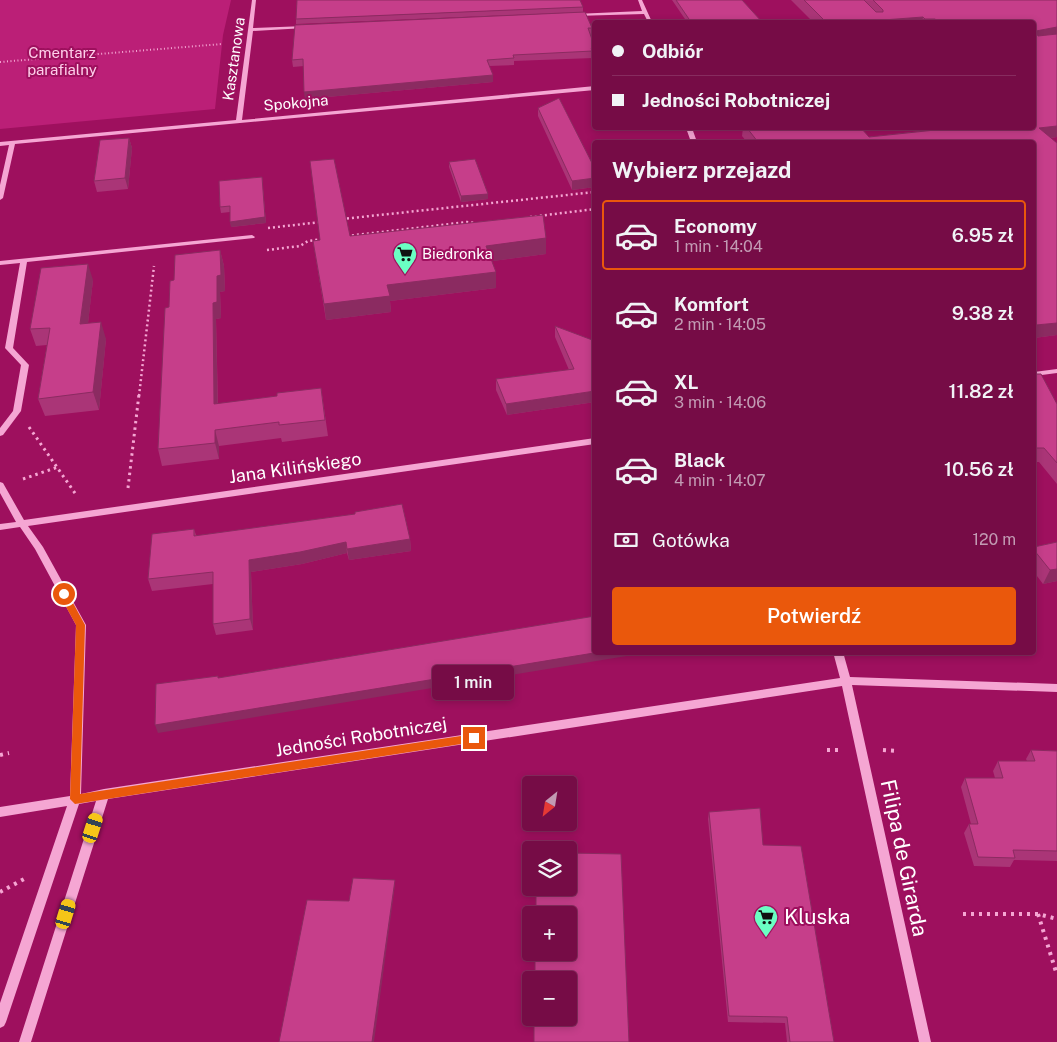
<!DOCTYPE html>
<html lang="pl">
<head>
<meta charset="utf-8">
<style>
  :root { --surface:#760c46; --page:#7d1a51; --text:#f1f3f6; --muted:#c29bb3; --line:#872c5f; --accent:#ea580c }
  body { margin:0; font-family:"Public Sans",sans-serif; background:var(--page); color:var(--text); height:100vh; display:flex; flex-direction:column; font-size:19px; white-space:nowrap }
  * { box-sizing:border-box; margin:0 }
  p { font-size:16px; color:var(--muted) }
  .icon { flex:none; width:28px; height:28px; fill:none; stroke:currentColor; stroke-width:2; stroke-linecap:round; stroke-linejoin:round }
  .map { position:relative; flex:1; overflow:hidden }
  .drawer { position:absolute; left:592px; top:140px; width:444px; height:515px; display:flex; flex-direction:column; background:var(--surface); border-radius:5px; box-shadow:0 2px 8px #0003,0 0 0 1px var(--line) }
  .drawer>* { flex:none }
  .guide { position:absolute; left:592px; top:20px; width:444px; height:110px; border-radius:5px; box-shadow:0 2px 8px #0003,0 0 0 1px var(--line); display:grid; align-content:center; height:110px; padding:0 20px; background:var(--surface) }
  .needle { width:32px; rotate:210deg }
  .buttons { position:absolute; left:522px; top:776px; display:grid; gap:10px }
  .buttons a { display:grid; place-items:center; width:55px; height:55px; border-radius:5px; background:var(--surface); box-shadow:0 2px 8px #0003,0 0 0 1px var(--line); font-size:25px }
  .end { position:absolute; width:22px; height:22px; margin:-11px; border:6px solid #ea580c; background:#fff; box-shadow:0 0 0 2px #fff }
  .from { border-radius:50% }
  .bubble { position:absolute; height:35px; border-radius:5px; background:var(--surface); box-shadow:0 2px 8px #0003,0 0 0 1px var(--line); font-size:16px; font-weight:600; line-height:35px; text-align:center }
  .car { position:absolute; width:15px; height:30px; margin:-15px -8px; border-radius:6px; box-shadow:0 0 4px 1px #0007; background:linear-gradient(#f5c518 24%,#345 0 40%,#f5c518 0 76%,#345 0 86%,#f5c518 0) }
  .guide b { display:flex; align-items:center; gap:18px; height:48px; font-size:19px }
  .guide b+b { border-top:1px solid var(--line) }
  .guide i { width:12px; height:12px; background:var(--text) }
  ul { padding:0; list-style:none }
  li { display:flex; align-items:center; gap:15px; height:70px; margin:0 10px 8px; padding:0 10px; border:2px solid transparent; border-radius:5px }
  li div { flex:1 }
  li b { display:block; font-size:19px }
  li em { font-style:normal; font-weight:600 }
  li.selected { border-color:var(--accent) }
  li>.icon { width:45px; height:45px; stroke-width:1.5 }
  h2 { padding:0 20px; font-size:22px; line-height:60px }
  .pay { display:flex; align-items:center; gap:12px; height:55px; padding:0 20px; font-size:19px }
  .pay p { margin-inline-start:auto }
  .cta { display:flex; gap:10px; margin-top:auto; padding:10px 20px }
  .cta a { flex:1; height:58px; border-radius:5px; background:var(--accent); color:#fff; font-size:20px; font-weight:600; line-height:58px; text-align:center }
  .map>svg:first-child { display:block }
  .green { fill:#bb1f77 }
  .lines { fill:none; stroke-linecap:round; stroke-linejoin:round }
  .path-far3 { stroke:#f5a6d3; stroke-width:2; stroke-dasharray:1 2.5; stroke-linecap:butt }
  .path-far2 { stroke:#f5a6d3; stroke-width:2.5; stroke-dasharray:2 3; stroke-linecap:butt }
  .path-far1 { stroke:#f5a6d3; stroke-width:3; stroke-dasharray:2.5 4; stroke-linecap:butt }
  .path { stroke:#f5a6d3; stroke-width:4; stroke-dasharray:3 5; stroke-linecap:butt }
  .minor { fill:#f5a6d3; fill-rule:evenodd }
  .wall { fill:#aa3577 }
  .shaded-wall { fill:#8b2b61 }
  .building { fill:#c63e8a; stroke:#8b2b61 }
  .route { fill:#ea580c }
  .labels { text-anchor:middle; stroke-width:4; stroke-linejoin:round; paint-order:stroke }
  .far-park-label { font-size:15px; fill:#fecfea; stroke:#9e105e }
  .far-street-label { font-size:15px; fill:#fff; stroke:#9e105e }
  .far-poi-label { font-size:15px; fill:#fff; stroke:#9e105e; text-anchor:start }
  .street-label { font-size:18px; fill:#fff; stroke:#9e105e }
  .near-street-label { font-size:21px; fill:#fff; stroke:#9e105e }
  .near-poi-label { font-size:21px; fill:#fff; stroke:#9e105e; text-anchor:start }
</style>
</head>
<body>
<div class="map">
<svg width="1057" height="1042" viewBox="0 0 1057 1042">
  <rect width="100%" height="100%" fill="#9e105e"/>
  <path class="green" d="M0,0H231L223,35L215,109L0,129Z"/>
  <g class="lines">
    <path class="path-far3" d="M0,62L222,44"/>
    <path class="path-far2" d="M530,217L595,209
      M342,219L595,192
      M268,228L321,222
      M347,236L467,222L475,223
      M267,250L300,246L308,241L324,239
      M139,396L154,266"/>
    <path class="path-far1" d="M29,427L77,496
      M23,479L58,467
      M128,488L139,394"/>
    <path class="path" d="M827,750H840
      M883,750L898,751
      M0,755L9,753
      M0,892L24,879
      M963,914H1038L1057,919
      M1038,914L1057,975"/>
    <path class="minor" d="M252,0H256L253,28L305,26L307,27L305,28L253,31L242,120L595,86V90L15,144L3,198L0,200V185L9,145L0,146V142L236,120Z
      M638,0H642L652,22H648L644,14L575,16L573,15L575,14L642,11Z
      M686,128H692L697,142H691Z
      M252,235L255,237L254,238L27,262L13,348L29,365L21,411L3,435L0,436V428L13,411L21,365L5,348L20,263L0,265V261Z
      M1057,369V373L1034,376V372Z
      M595,438V444L28,526L43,547L86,625L81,794L104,789L840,678L833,652H843L850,677L1057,684V692L852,685L931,1042H919L842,686L108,799L31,1042H19L96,801L79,804L6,1022L4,1026L0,1028V1003L67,806L0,817V807L70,796L76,625L35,549L20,527L0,530V524L16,522L0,493V482L3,483L24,520Z"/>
  </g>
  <path class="wall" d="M672,0H742L762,22H687Z
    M791,0H1057V137L1051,138L1057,335L1034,338V142H747L742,136L743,128H861L869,137L921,131L917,128H1034V22H813Z
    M583,7V12L296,24V19Z
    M592,28V35H590L595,48V54H593V58L514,61V65L489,66L493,75V82L305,99L304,66L293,67L292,60Z
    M538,108L595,169V187L572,190L538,116Z
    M129,138L132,148L128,189L97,192L94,181Z
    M449,162L488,199L461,202L449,167Z
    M262,177L266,223L231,227L230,212L221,213L220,207Z
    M350,236L546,254L492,261L496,288L390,301L391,312L326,320L313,241Z
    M220,250L224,266L225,291L220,292L221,318L216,319L218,404L277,396L321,388L328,436L282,442L281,438L219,446V459L162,466L158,449L169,307L174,280Z
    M93,280L88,323L106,339L99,410L45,416L38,399L47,345L36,346L30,329Z
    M555,326L595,402L507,415L496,390V379L569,370L555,337Z
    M1034,374L1057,404V484L1039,462H1034Z
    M194,529L196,535L410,539L411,551L349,560L347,553L302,564L251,572L253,630L216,635L213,624V584L152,591L148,579Z
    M1057,542V581L1043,584L1034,572V547Z
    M1031,750L1057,751V861L1014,860L1010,867L974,866L964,833L969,824H971L961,787L965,778H995L993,771L998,761H1027L1026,759Z
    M709,812L763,845L834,1042H787L785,1023L728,1022L708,819Z"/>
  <path class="shaded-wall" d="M923,17L922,22H857Z
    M1057,27V36L1034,42L1036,31Z
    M493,75V82L305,99L304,92Z
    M1057,126V137L1035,140L1039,128Z
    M129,138L132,148L128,189L125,178Z
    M262,177L266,223L231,227L230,222Z
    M595,178V187L572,190V181Z
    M488,194V199L461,202V196Z
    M546,238V254L486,262V246Z
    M220,250L224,266L225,291L220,292L221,318L216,319L218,420L214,404L213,303Z
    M88,264L93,280L86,341L80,324Z
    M496,272V288L390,301L391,312L326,320L324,304L387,285Z
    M101,322L106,339L99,410L93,392Z
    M1057,323V335L1034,338V332L1036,325Z
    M595,391V402L507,415L506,404Z
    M215,430L219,446V459L215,443Z
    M410,539L411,551L349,560L347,549Z
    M346,542L347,553L302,564L251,572L253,630L250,619L249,560Z
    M1057,569V581L1043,584L1050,570Z
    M600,652H651L158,733L155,725Z
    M395,880V885L374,1042H372Z"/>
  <path class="building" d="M297,0H580L583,7L296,19Z
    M676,0H742L762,22H691Z
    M804,0H864L876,12H883V10L873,0H1057V27L1036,31L1038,36L1057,34V126L1039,128L1057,143V323L1036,325L1034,323V142H758L747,128H861L869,137L935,130L932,128H1034V22H939L935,19H925L923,17L857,22H826Z
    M585,12L592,28H588L595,48H591L593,51L513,55L514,58L487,60L493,75L304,92L303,59L292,60L295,25Z
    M559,98L595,169V178L572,181L538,108Z
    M129,138L125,178L94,181L100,140Z
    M334,159L350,236L543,215L546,238L486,246L496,272L387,285L390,296L324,304L313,241L320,240L310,161Z
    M475,159L488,194L461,196L449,162Z
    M262,177L265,217L230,222V206L220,207L219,181Z
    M220,250L221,275L217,276V302L213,303L214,404L277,396V393L321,388L325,420L279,425V422L215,430V443L158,449L165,308L169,307L170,281L174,280L175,255Z
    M88,264L80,324L101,322L93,392L38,399L50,328L30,329L41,268Z
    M555,326L595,341V391L506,404L496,379L574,369Z
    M1034,374H1041L1057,404V463L1044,448H1034Z
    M402,504L410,539L347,549L346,542L300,552L249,560L250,619L213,624V572L148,579L152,534L194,529V536L355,514V512Z
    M1057,542V569L1050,570L1034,550V547Z
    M595,616V652H600L155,725L156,684L218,676V678Z
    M1031,750L1057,751V851L1013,850L1015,858L978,857L969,824H978L965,778H1003L998,761H1035Z
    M760,808L763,845L801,846L834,1042H790L787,1017L729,1016L709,812Z
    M569,853L621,854L629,1042H534V1018H569V980H535V952H569V915H536V888H569Z
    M353,878L395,880L372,1042H279L307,900L349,901Z"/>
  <path class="route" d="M64,591L67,592L85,625L80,794L474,734L479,738L474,742L75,804L70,799L76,625L59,594Z"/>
  <defs>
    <g id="supermarket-pin" transform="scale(1.25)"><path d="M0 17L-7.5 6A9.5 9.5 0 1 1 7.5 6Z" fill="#6affc3" stroke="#9e105e"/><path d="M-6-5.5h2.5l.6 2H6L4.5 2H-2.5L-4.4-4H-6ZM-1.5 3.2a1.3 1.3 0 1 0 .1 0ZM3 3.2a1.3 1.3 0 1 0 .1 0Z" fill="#111"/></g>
  </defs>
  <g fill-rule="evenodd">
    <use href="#supermarket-pin" x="405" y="254"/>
    <use href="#supermarket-pin" x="766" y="917"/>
  </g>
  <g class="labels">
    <g class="far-park-label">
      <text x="62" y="58">Cmentarz<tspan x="62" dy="17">parafialny</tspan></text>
    </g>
    <g class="far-street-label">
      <text transform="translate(234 59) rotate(-82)" y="5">Kasztanowa</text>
      <text transform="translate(296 103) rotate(-5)" y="5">Spokojna</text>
    </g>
    <g class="far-poi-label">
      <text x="422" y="259">Biedronka</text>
    </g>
    <g class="street-label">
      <text transform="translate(295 468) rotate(-8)" y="6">Jana Kilińskiego</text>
      <text transform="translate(361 737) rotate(-9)" y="6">Jedności Robotniczej</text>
    </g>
    <g class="near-street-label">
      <text transform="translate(904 858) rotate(78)" y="7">Filipa de Girarda</text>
    </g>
    <g class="near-poi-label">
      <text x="784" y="924">Kluska</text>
    </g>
  </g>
</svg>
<div class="buttons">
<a><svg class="needle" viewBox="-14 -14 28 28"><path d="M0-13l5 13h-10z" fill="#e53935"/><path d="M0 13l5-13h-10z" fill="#c29bb3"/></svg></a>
<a><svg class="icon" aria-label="layers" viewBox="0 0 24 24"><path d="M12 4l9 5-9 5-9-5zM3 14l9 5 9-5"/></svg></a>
<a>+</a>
<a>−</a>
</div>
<i class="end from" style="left:64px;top:594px"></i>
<i class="end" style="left:474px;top:738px"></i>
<div class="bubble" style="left:432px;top:665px;width:82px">1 min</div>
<i class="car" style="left:93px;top:828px;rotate:18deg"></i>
<i class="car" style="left:66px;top:914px;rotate:17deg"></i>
<div class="guide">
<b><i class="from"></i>Odbiór</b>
<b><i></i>Jedności Robotniczej</b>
</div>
<section class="drawer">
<h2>Wybierz przejazd</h2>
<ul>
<li class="selected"><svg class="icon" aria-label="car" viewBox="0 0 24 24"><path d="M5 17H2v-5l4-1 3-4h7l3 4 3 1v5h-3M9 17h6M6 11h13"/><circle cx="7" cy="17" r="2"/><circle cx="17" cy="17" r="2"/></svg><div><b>Economy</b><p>1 min · 14:04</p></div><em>6.95 zł</em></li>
<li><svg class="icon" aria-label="car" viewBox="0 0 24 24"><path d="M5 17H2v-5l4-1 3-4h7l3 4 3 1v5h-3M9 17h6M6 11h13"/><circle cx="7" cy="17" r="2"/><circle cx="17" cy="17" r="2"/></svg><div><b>Komfort</b><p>2 min · 14:05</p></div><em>9.38 zł</em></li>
<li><svg class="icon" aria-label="car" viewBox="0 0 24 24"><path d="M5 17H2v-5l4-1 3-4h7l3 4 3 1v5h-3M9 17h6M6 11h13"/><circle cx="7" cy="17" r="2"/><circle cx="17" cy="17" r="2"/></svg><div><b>XL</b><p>3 min · 14:06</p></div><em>11.82 zł</em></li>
<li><svg class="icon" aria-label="car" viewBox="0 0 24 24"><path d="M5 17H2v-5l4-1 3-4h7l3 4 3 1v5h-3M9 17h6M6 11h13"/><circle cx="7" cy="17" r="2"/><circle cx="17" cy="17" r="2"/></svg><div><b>Black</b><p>4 min · 14:07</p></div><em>10.56 zł</em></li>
</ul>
<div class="pay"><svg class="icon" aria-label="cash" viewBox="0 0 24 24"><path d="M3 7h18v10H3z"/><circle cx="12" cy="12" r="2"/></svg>Gotówka<p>120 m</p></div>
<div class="cta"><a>Potwierdź</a></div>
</section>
</div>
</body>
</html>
